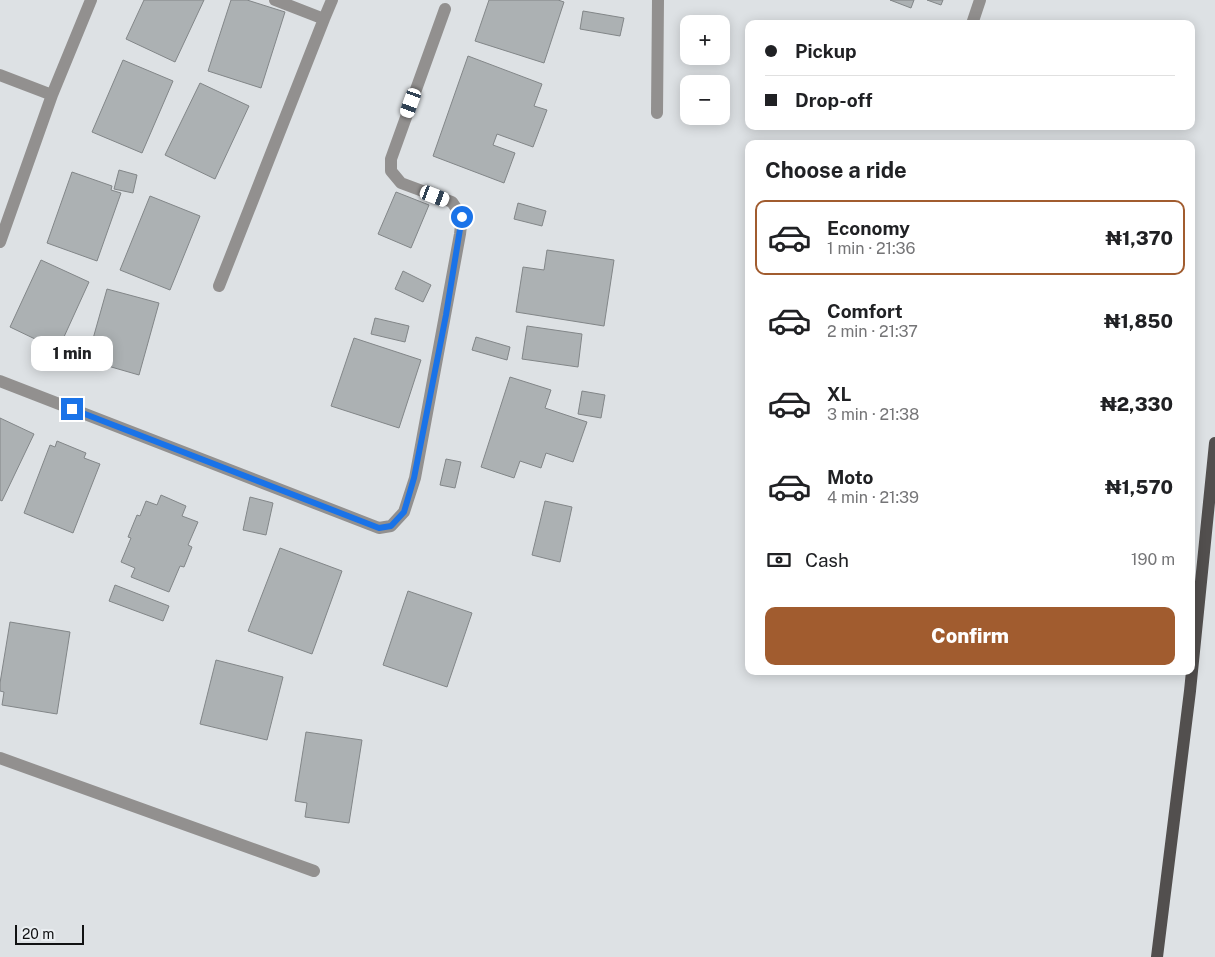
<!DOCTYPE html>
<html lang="en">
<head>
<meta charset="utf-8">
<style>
  :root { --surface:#fff; --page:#f6f6f6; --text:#202124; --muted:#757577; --line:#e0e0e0; --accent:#a15c2f }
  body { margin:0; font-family:"Public Sans",sans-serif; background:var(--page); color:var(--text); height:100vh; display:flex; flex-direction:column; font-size:19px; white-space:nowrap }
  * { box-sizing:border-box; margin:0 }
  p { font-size:16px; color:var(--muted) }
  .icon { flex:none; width:28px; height:28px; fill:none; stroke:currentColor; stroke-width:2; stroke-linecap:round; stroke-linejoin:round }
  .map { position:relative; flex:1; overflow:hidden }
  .sheet { position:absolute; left:745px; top:140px; width:450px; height:535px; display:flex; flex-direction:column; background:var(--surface); border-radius:10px; box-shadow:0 2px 12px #0003 }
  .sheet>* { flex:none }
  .guide { position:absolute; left:745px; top:20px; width:450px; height:110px; border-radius:10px; box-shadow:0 2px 12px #0003; display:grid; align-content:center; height:110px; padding:0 20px; background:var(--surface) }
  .tools { position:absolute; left:680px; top:15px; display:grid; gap:10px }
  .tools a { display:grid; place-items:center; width:50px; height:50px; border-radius:10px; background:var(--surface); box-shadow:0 2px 12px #0003; font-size:25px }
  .scale { position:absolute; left:15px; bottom:12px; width:69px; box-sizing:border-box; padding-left:5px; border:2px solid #111213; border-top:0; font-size:14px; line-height:18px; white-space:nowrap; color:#111213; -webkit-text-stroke:4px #eaeef1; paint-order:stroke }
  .end { position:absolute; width:22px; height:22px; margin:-11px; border:6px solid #1a73e8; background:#fff; box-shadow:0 0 0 2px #fff }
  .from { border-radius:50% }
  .bubble { position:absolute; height:35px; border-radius:10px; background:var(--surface); box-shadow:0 2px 12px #0003; font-size:16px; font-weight:800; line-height:35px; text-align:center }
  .car { position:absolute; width:15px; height:30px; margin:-15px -8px; border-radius:6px; box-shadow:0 0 4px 1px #0007; background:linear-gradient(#fff 24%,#345 0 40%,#fff 0 76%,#345 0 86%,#fff 0) }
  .guide b { display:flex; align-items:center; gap:18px; height:48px; font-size:19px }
  .guide b+b { border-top:1px solid var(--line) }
  .guide i { width:12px; height:12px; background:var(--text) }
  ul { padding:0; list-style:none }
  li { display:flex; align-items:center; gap:15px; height:75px; margin:0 10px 8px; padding:0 10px; border:2px solid transparent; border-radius:10px }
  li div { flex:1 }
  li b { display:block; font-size:19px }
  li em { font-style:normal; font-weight:800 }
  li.selected { border-color:var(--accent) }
  li>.icon { width:45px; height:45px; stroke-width:1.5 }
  h2 { padding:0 20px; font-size:22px; line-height:60px }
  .pay { display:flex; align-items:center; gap:12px; height:55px; padding:0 20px; font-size:19px }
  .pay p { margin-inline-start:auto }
  .action { display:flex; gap:10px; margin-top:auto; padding:10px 20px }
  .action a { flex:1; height:58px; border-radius:10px; background:var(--accent); color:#fff; font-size:20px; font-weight:800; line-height:58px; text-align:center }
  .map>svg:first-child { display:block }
  .building { fill:#acb1b3; stroke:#828688 }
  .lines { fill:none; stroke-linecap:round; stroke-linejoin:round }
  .minor { stroke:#92908f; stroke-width:12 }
  .major { stroke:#524f4e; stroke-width:12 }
  .route { stroke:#1a73e8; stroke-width:6 }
</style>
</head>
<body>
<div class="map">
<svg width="1215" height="957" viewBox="0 0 1215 957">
  <rect width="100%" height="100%" fill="#dde1e4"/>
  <path class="building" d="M144,0H204L175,62L126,39Z
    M231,0H247L285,12L261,88L208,71Z
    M489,0H558L564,2L544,63L475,41Z
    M890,0H914L911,8Z
    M927,0H943L941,5Z
    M583,11L624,18L620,36L580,29Z
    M468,56L542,84L534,106L547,110L533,147L497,134L493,145L515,153L504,183L433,156Z
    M123,60L173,81L142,153L92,132Z
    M200,83L249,106L215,179L165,155Z
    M119,170L137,175L133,193L114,189Z
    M72,172L112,186L111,190L121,193L97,261L47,243Z
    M396,192L429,205L411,248L378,234Z
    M150,196L200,216L170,290L120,270Z
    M518,203L546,211L542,226L514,219Z
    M547,250L614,260L604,326L516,312L523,267L544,270Z
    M41,260L89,282L58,350L10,327Z
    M403,271L431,285L423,302L395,289Z
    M107,289L159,303L139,375L87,360Z
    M375,318L409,326L405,342L371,334Z
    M527,326L582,334L578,367L522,359Z
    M476,337L510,347L507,360L472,350Z
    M354,338L421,360L399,428L331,406Z
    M510,377L551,390L545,408L587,422L573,462L546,453L541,468L520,461L514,478L481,467Z
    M582,391L605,395L601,418L578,414Z
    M0,418L34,434L2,501L0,500Z
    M57,441L86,453L84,458L100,464L73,533L24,513L50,445L55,447Z
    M446,459L461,462L455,488L440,485Z
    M161,495L186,506L182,516L198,522L188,545L192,547L184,567L180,566L169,592L131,577L135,568L121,562L131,538L128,537L137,515L140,516L146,501L157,505Z
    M250,497L273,503L266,535L243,530Z
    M545,501L572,507L560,562L532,555Z
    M280,548L342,571L312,654L248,631Z
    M115,585L169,606L163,621L109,601Z
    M408,591L472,613L447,687L383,665Z
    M10,622L70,632L57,714L2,705L4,692L0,691V683Z
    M216,660L283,677L267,740L200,724Z
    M306,732L362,740L349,823L305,817L307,803L295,801Z"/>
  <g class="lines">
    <path class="minor" d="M275,0L324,19L332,0
      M972,24L980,0
      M0,75L52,95
      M657,113L658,0
      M0,242L52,95L91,0
      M219,286L324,19
      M0,381L379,528L391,526L404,512L415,478L460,234L462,217L452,202L401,183L391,171V159L445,9
      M0,758L314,871"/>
    <path class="major" d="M1157,957L1190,691L1215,443"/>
  </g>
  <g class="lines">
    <path class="route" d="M72,409L379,528L391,526L404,512L414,478L446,315L462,217"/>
  </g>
</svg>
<div class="tools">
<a>+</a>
<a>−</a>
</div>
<div class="scale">20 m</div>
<i class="end from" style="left:462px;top:217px"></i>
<i class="end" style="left:72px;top:409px"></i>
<div class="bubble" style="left:31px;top:336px;width:82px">1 min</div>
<i class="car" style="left:411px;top:103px;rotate:200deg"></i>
<i class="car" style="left:435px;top:196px;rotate:111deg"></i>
<div class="guide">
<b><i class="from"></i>Pickup</b>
<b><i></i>Drop-off</b>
</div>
<section class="sheet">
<h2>Choose a ride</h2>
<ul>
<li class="selected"><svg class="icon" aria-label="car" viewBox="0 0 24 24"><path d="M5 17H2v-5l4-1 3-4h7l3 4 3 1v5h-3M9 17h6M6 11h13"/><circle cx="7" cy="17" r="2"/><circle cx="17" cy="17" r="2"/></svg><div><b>Economy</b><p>1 min · 21:36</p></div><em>₦1,370</em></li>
<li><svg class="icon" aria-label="car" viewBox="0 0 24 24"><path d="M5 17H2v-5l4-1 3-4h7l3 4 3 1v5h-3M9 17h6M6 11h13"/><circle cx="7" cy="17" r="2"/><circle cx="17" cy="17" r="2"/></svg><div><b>Comfort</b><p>2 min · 21:37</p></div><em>₦1,850</em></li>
<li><svg class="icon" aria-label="car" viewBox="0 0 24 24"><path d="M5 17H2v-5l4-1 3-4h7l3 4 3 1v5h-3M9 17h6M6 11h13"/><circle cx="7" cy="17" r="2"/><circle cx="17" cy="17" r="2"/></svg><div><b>XL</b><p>3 min · 21:38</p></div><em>₦2,330</em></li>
<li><svg class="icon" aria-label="car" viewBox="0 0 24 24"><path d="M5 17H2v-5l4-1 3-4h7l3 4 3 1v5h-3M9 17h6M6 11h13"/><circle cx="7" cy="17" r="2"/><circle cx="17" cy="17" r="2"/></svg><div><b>Moto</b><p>4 min · 21:39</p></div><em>₦1,570</em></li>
</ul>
<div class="pay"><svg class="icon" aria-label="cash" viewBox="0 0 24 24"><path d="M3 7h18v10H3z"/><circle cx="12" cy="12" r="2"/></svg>Cash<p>190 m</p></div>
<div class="action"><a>Confirm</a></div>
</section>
</div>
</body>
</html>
